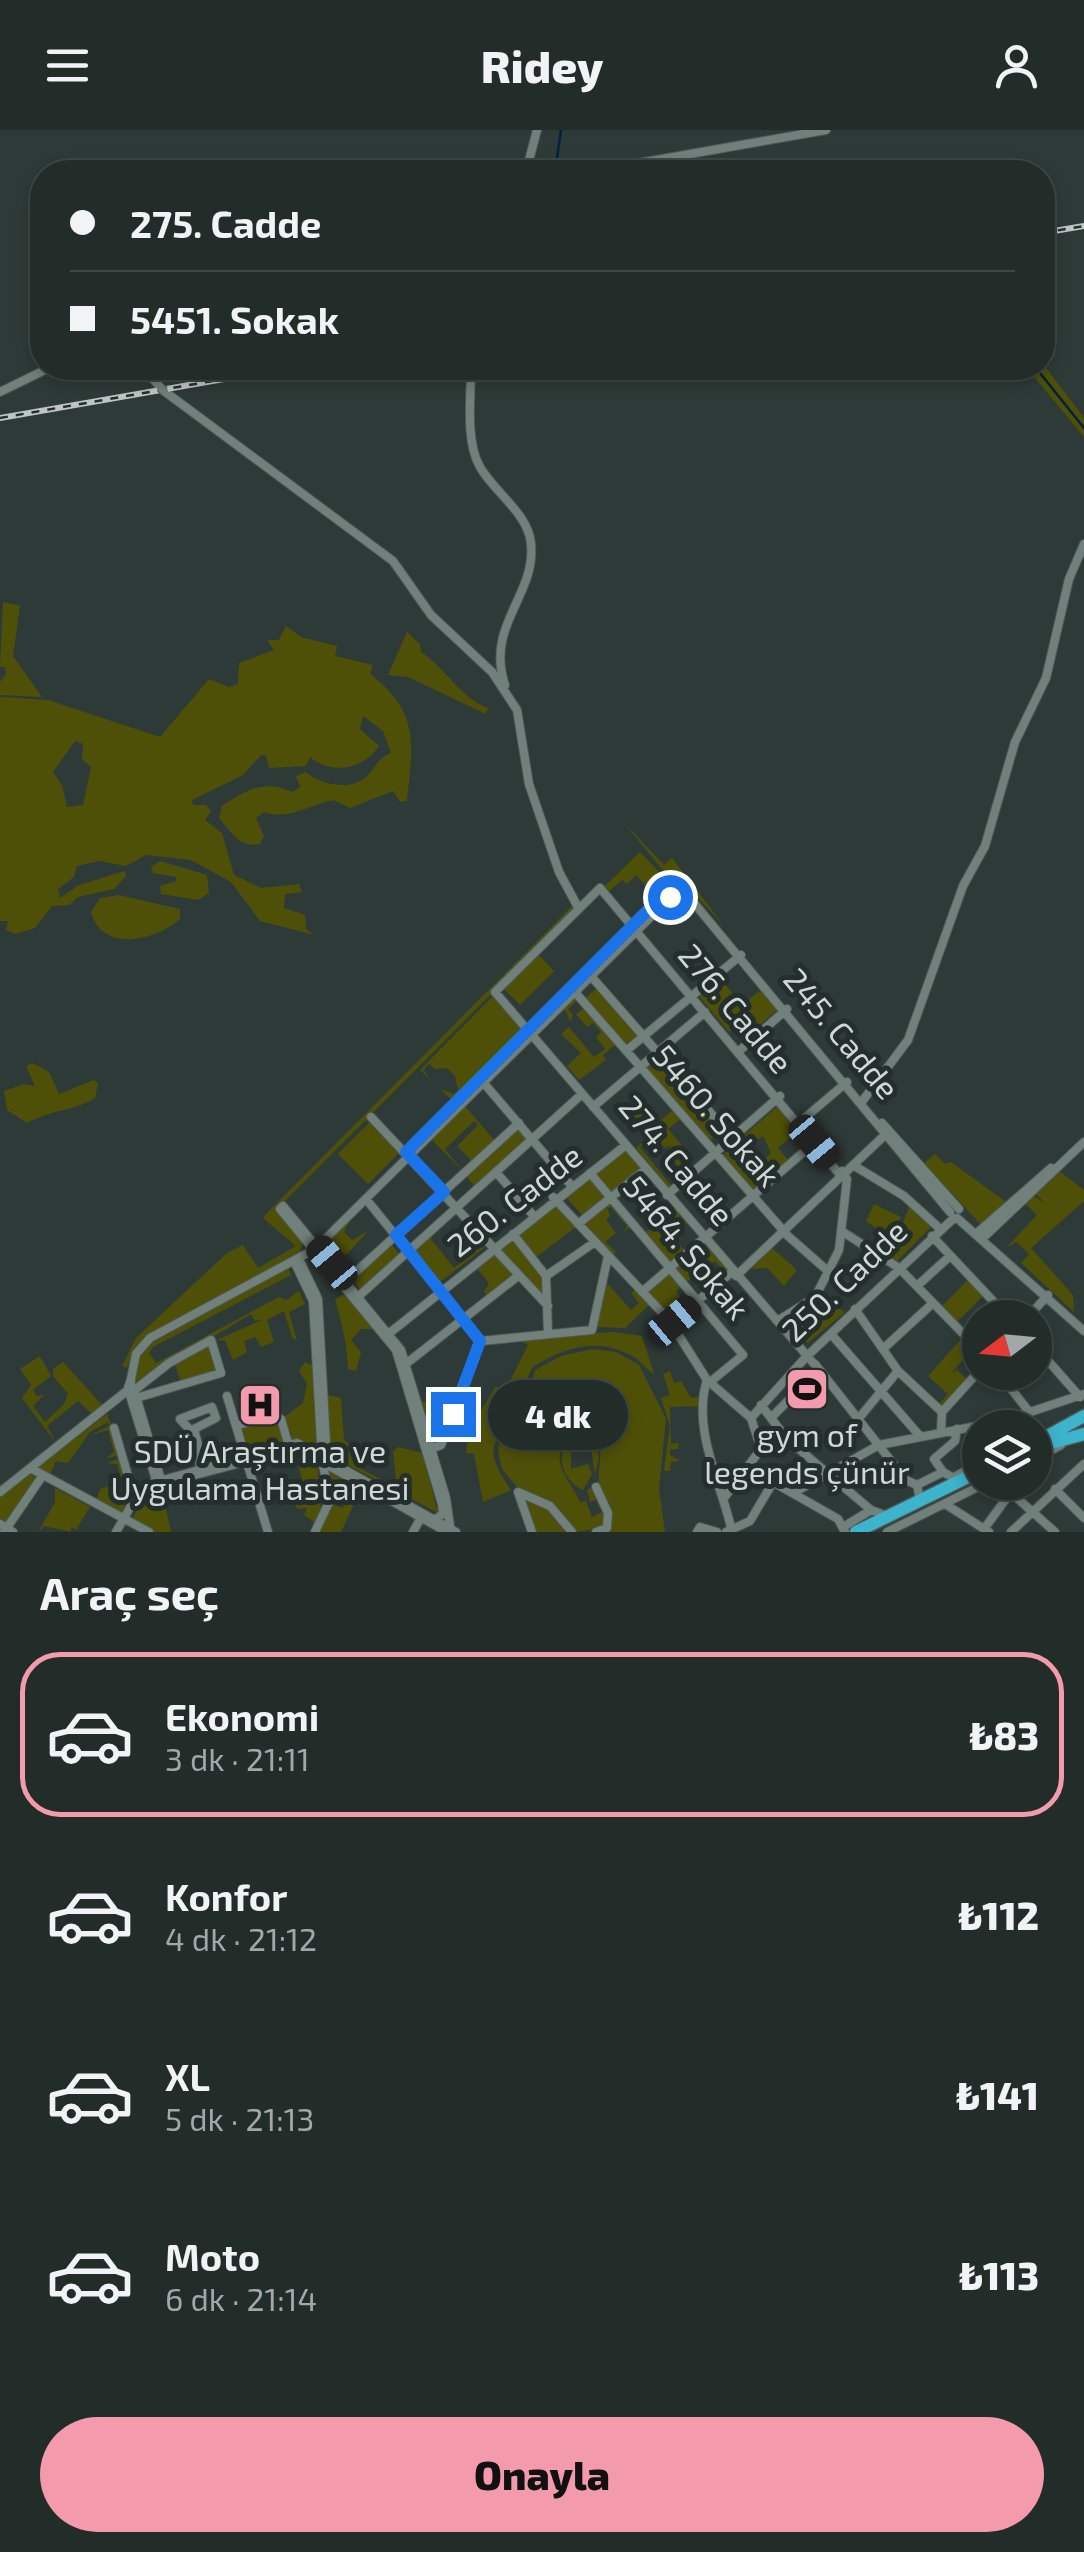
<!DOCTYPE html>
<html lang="tr">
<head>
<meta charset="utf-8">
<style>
  :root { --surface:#222c29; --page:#2e3835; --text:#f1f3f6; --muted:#a2a7a8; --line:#3f4846; --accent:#f39aac }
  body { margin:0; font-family:"Exo 2",sans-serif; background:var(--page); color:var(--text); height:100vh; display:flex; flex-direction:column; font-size:38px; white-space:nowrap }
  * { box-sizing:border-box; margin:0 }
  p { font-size:32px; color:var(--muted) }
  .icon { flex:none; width:55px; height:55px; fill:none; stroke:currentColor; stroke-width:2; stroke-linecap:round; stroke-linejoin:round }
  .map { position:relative; height:1402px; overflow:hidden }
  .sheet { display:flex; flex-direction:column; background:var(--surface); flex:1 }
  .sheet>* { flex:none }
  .banner { position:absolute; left:30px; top:30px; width:1025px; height:220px; border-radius:40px; box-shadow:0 5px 15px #0003,0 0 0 2px var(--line); display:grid; align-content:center; height:220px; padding:0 40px; background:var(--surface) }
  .needle { width:65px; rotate:254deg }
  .tools { position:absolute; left:962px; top:1170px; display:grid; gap:20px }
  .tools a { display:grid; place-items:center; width:90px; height:90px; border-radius:50%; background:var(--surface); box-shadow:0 5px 15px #0003,0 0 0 2px var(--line); font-size:50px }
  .end { position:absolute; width:45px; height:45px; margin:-22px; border:12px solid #1a73e8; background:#fff; box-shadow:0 0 0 5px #fff }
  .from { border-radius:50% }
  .bubble { position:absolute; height:70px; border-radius:35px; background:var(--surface); box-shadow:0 5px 15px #0003,0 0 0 2px var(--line); font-size:32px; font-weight:800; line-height:70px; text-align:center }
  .car { position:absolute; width:30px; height:60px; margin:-30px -15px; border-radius:12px; box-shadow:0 0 8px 2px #0007; background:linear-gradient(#222 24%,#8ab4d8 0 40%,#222 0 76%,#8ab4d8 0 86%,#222 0) }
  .banner b { display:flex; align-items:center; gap:35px; height:95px; font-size:38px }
  .banner b+b { border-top:2px solid var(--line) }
  .banner i { width:25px; height:25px; background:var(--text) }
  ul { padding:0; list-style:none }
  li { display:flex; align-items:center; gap:30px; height:165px; margin:0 20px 15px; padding:0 20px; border:5px solid transparent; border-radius:40px }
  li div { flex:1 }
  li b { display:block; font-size:38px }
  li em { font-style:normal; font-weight:800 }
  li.on { border-color:var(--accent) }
  li>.icon { width:90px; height:90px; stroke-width:1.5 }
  h2 { padding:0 40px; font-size:45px; line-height:120px }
  .cta { display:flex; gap:20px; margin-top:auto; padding:20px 40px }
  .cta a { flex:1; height:115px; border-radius:60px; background:var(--accent); color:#111; font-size:40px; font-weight:800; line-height:115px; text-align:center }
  header { display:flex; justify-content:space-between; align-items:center; height:130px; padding:0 40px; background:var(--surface); font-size:45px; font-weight:800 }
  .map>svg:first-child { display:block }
  .green { fill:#4f5008; fill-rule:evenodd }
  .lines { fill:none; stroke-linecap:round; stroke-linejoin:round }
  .stream { stroke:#00213f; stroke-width:2.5 }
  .minor-casing { stroke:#4d5855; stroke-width:10 }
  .highway-casing { stroke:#4d5855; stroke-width:15 }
  .minor { stroke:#72807c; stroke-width:8 }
  .highway { stroke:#3cb4cc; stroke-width:12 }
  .rail-casing { stroke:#bec6c4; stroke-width:6 }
  .rail { stroke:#242f2d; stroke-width:2.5; stroke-dasharray:8; stroke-linecap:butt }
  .minor-bridge-casing { stroke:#4d5855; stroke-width:10; stroke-linecap:butt }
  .minor-bridge { stroke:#72807c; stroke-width:8 }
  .route { stroke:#1a73e8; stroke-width:12 }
  .labels { text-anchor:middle; stroke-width:10; stroke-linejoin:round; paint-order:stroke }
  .street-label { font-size:32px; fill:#d0d8d6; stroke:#242f2d }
  .poi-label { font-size:32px; fill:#d0d8d6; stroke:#242f2d }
</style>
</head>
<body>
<header><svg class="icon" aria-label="menu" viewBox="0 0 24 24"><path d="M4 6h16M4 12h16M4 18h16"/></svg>Ridey<svg class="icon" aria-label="person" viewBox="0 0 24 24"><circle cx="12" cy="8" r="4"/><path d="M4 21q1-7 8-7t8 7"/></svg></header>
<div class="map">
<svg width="1084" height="1402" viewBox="0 0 1084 1402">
  <rect width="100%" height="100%" fill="#2e3a37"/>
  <path class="green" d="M1043,209L1056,225L1044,235L1084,288V307L1027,238H1042Z
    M3,472L20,476L13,526L42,567L0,565V552L6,544L5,537H0Z
    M286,496L301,507L337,516L335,526L373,535L370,544C420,582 413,614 407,671L400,672L393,661L350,678L334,670C311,674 288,691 264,682L256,688L264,706L260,714C239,718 232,703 219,688L222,676C246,660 265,649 292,662L300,657L296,646L306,642C320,655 353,662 368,645C377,635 377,629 391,623L383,601L363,586L360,599L379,616C363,640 331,645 310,627L306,636L269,638L266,625H261L243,645L192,670L193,675H206L211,681L205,690L222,703L234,745L261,758L299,754L302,762L285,764L284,778L305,785L306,799L314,805L260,791L231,752L191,730L146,725L126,736L99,731L77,736L74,747L58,759L60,768L79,755L125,741L126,746L114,759L78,767L69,775L52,776L35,798L15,804L6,800L8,791H0V567L48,570L160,607L209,549L229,557L238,554L239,533L274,520L267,510H279ZM75,611L83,614L82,629L91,637L83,675L67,677L62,655L53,642Z
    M407,502L420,514L421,522C446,538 461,569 488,578L486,584L408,547L388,545Z
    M624,693L664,735L672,728L722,793L692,762L667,745Z
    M640,722L665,748L667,761L657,768L636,745L627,754L622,750L609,761L605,756Z
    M160,731L207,745L209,763L198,770L161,764L160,756L176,751V747L153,743L151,737Z
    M119,765L180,779V789C157,810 102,824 91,782L100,768Z
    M573,775V782L277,1079L303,1111L300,1122L149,1205L135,1218L127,1238L122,1236L136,1208L227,1123L243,1115L258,1138L296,1116L263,1088L267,1083Z
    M537,823L554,841L520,875L503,858Z
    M719,847L742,875L762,859L778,879L753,901L743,890L729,902L698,865Z
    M598,857L640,906L626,917L584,869Z
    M494,865L523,899L452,970L440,959L454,964L458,960L455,946L447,938L435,939L429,934L423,940L433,952L420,940Z
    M575,866L617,913L603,925L606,930L579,950L567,936L581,923L561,904L569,897L594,927L605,919L596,907L601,902L593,893L587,897L576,884L583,879L576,871L568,879L573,885L570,892L566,881L560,880Z
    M656,926L723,1000L709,1011L644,937Z
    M33,933L49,942L59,964L94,950L98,953L95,968C74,981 53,979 27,993L7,980L4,961L24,954L35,956L26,936Z
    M633,972L654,996L674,979L682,988L668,999L684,1018L672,1027L667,1022L670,1015L665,1018L658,1010L661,1005L640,1017L671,1055L684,1044L674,1031L677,1029L689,1042L670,1059L636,1018L651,1005L627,977Z
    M464,975L495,1011L473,1032L457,1016L478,995L474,991L445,1019L463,1041L431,1009Z
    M779,975L799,1000L778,1018L789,1031L770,1047L759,1034L771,1023L763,1006L758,1010L751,1004L738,1011Z
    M371,991L401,1021L368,1054L338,1024Z
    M519,997L528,1008L475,1057L466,1046Z
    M735,1014L767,1050L753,1063L722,1026Z
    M624,1019L642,1039L611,1064L594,1043Z
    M935,1024L945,1034L951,1032L1006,1072L981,1095L924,1033Z
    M1058,1040L1084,1060V1071L1031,1118L1073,1165L1074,1182L1021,1133L1029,1124L1016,1112L1006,1118L1037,1085L1025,1073L1033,1065L1047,1075L1034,1062Z
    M590,1046L607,1068L583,1086L565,1066Z
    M902,1068L933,1095L895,1133L873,1117L885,1118L889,1108L866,1091L874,1074L901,1087L891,1106L895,1111L909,1078Z
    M610,1071L631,1096L623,1103L627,1096L611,1077L607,1078L610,1086L606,1090L616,1103L605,1112L616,1122L612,1126L582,1094Z
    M671,1073L688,1093L672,1106L685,1122L670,1134L638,1097L646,1102L657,1094L653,1088Z
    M555,1074L576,1097L535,1128L517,1105Z
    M351,1088L344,1102L352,1110L369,1100L338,1134L327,1120V1112Z
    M434,1101L431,1109L454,1138L483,1114L484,1118L439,1153L413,1121Z
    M513,1107L544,1146L545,1169L497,1121Z
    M704,1113L729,1141L725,1144L715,1131L685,1153L674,1139Z
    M391,1114L400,1125L361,1160L352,1149Z
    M772,1118L797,1140L784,1156L767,1138L751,1139Z
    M494,1123L515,1145L488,1166L484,1162L489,1153L476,1137Z
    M288,1138L291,1145L153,1217L149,1223L156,1233L279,1167L287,1170L299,1161L305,1174L289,1182L297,1211L292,1207L284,1181L267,1190L274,1212L261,1217L255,1207L244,1211L247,1222L233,1230L225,1210L215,1211L264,1189L255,1191L251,1184L136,1254L137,1232L150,1214Z
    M670,1143L681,1156L676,1161L688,1176L672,1189L646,1162Z
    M969,1149L984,1165L956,1193L941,1177Z
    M606,1152L631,1180L639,1173L631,1163L636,1159L650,1174L625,1198L595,1197Z
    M346,1163L376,1199H361L351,1210L361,1222L356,1241L348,1239C347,1214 342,1194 335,1169Z
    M819,1168L823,1170L817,1184L827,1189L834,1176L845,1182L808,1213L798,1208Z
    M613,1202L642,1206L654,1244C646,1240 640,1229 630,1225C597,1207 563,1218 533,1237C525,1249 526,1263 519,1275C499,1314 477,1311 511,1360L483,1372L474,1324L466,1323L469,1301L495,1257H507L528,1215L516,1208Z
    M962,1208L973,1219L951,1243L957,1240L967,1249L941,1278L938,1275L948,1264L928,1246Z
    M208,1214L218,1242L181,1253L175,1234L164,1238Z
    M593,1219L616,1222L639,1235L666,1289L659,1359L665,1402H603L611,1387L598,1356L601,1312L590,1299L570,1304C547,1333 568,1345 580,1372L586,1371L592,1387L602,1382L596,1370L590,1372L587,1359L595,1358L607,1387L605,1397L576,1402L550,1375L517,1357L502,1339L498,1321L501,1303L523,1276L535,1240L561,1226Z
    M40,1226L51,1246L33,1260L37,1266L44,1265L33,1276L45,1292L64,1274L68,1264L53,1246V1239L63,1232L104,1277L91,1283L78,1271L47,1296L56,1313L22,1268L31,1255L20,1239Z
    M305,1232L315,1237L320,1320L289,1310L292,1305L283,1288L303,1273L307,1254L299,1241Z
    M670,1241L674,1253L681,1251L691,1268L701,1266L703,1276L670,1277L671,1314L679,1313L678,1319H670V1325L680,1331L671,1332L670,1341H664L670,1296L661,1268L670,1265L663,1244Z
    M327,1265L341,1268L344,1310L354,1318L356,1336L397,1358L393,1322L398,1317L422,1323L438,1383L331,1326Z
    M443,1266L449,1286L443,1301L430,1300L422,1272Z
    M107,1284L111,1295L116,1294L125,1322L113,1310L117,1326L106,1328L114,1322L108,1300L91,1305L109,1296L108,1292L90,1302L68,1333L56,1331L49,1347L37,1338Z
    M272,1287L279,1291L283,1312L250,1321L245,1318L240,1300Z
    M584,1301L596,1307L599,1327L595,1345L590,1310L578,1308L571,1315V1339L588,1334L592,1344L583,1360C556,1348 553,1310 584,1301Z
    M293,1319L318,1330V1347L324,1346L327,1361L317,1368L323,1380L313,1402V1391L304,1385L307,1378L298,1379L293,1371L307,1366L298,1334L290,1336L285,1321Z
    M121,1328L132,1366L120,1384L95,1372L101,1358L128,1359L127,1356C118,1358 112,1360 104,1357L123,1355L117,1334L107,1333Z
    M326,1335L419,1386L415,1393L411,1387L361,1359L341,1402H318L332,1374L343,1378L344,1369L350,1371L356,1359L341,1352L332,1370Z
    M30,1344L38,1349L6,1396L0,1393V1364Z
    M55,1358L90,1377L76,1400L71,1397V1402L44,1396L38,1402L55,1372Z
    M159,1358L162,1361L171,1402H153L132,1389L145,1366Z
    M520,1365L551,1379L569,1402H533Z"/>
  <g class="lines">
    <path class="stream" d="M555,42L561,0
      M1036,238L1084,298"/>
    <g class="minor-casing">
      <path id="minor" d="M526,42L537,0
        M588,42L826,0
        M143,238L161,258
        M471,238C471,267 465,311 480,337C494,362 529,384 531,414C536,466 485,495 505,555
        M164,261L393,431L431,485L492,542L517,580L529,654L559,742L579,779
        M0,262L49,238
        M590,845L770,1051
        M574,861L788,1106L829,1142
        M626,921L741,825
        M738,922L787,879
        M482,951L570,1054
        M459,969L651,777
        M861,973L908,910L963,756L985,716L1015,612L1046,548L1069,449L1084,414
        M593,977L705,882
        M371,987L548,1176
        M801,991L847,952
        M882,993L959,1079
        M853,1035L904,1066L937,1096
        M496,1042L532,1084
        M590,1043L743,1225L709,1253
        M667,1065L780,966
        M553,1067L669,1190L707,1250L751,1288L761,1319L724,1368
        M366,1069L481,1211
        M957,1088L1084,1201
        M578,1094L645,1040
        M843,1102L899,1138L980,1221
        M977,1103L1051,1038
        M513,1104L546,1146L548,1203
        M932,1106L1009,1188
        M983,1108L1084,1012
        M299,1129L318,1169L327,1330
        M294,1131L313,1171L322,1330L330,1370L315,1402
        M546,1146L595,1112
        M736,1146L887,1003
        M347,1150L519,993
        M917,1156L950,1126
        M642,1162L814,1013
        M360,1165L582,964
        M855,1179L898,1241L942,1282
        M1027,1188L1048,1165
        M779,1190L817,1166
        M671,1193L732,1142
        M831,1204L919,1305
        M387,1205L626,1015
        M794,1209L839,1120L847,1049L842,1041
        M481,1211L592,1200L608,1126
        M1035,1216L1080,1267
        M883,1219L933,1173
        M407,1233L518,1146
        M815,1234L906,1350L917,1355L920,1370
        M815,1235L495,862L600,758L841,1046
        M998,1242L1030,1283
        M131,1249L136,1224L150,1208L315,1119L672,766L689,767L950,1082
        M707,1250C691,1300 723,1357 732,1402
        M128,1258L131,1249V1263L169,1233L211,1210L221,1243L136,1268
        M129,1262L157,1353
        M135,1263L161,1350
        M227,1266L268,1402
        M761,1275L787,1309L871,1380L887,1386
        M751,1288L806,1227L954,1088
        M771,1288L819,1239
        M859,1288L898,1241
        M236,1296L272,1284L281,1289L288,1313
        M114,1298L135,1370
        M957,1299L955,1311L934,1329L943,1342L959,1351
        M941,1301L942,1282L980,1240
        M428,1320L441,1315L481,1211
        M1035,1329L1061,1315
        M32,1339L149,1402
        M201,1339L191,1301L180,1289L212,1277L216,1288L194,1299L204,1339
        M750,1339L838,1389L845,1402
        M191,1346L297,1318L447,1402
        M953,1348L980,1332
        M999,1352L1055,1402
        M917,1355L943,1342
        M1055,1359L1084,1388
        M0,1362L128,1260
        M795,1362L879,1315L1003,1291L1084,1264
        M945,1374L989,1402
        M437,1388L443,1384L442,1374L396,1220L280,1079L283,1076L401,1220L446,1368L450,1396
        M0,1394L13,1402
        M845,1396L871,1380
        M984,1399L1011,1362
        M4,1402L43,1345
        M116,1402L139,1362L152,1353L297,1313L456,1402
        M413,1402L423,1384
        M532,1402L518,1362L550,1376L572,1402
        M596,1402L607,1398L608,1383L596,1357
        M697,1402L700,1397L717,1402
        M726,1402L750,1391L775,1349
        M887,1402L988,1352
        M1011,1402L1084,1334"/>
    </g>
    <g class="highway-casing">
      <path id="highway" d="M1055,1312L1084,1304
        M1035,1313L1084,1286
        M856,1402L980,1341"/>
    </g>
    <use href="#minor" class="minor"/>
    <use href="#highway" class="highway"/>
    <g class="rail-casing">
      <path id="rail" d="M1042,103L1084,96
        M0,288L287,238"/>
    </g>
    <use href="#rail" class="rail"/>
    <g class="minor-bridge-casing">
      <path id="minor-bridge" d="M161,258L164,261"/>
    </g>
    <use href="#minor-bridge" class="minor-bridge"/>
  </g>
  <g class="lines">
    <path class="route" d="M453,1284L480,1211L396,1105L444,1062L406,1022L658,770L668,763L670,767"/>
  </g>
  <defs>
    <g id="stadium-square" transform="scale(2.25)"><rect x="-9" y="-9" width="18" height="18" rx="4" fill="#f39aac" stroke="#242f2d"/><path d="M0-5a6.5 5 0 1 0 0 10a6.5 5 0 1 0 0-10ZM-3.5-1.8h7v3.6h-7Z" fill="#111"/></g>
    <g id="hospital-square" transform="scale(2.25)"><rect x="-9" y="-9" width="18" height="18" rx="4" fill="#f39aac" stroke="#242f2d"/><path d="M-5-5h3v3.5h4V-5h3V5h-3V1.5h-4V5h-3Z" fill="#111"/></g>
  </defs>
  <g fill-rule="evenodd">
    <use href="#stadium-square" x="807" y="1259"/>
    <use href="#hospital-square" x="260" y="1275"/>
  </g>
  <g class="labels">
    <g class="street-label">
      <text transform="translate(735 879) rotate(50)" y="11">276. Cadde</text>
      <text transform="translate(841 904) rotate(50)" y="11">245. Cadde</text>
      <text transform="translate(716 986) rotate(49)" y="11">5460. Sokak</text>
      <text transform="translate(676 1031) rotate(50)" y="11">274. Cadde</text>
      <text transform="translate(515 1071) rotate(-38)" y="11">260. Cadde</text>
      <text transform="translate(686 1118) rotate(50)" y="11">5464. Sokak</text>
      <text transform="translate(845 1151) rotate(-44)" y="11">250. Cadde</text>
    </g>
    <g class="poi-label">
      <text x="807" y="1317">gym of<tspan x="807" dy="37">legends çünür</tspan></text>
      <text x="260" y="1333">SDÜ Araştırma ve<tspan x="260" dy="37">Uygulama Hastanesi</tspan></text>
    </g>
  </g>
</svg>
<div class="tools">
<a><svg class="needle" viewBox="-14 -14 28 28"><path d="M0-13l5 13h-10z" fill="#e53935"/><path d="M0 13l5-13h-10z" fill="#a2a7a8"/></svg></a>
<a><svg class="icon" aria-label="layers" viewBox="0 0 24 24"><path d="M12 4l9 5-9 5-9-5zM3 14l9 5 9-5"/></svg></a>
</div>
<i class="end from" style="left:670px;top:767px"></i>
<i class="end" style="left:453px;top:1284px"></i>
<div class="bubble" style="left:488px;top:1250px;width:140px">4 dk</div>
<i class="car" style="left:814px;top:1012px;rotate:140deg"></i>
<i class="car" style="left:332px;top:1133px;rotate:320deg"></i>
<i class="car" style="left:674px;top:1191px;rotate:50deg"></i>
<div class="banner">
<b><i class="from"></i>275. Cadde</b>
<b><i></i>5451. Sokak</b>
</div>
</div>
<section class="sheet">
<h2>Araç seç</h2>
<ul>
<li class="on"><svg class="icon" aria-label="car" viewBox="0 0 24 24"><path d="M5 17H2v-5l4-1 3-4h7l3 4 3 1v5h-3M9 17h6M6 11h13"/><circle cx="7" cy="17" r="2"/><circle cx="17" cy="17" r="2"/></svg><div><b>Ekonomi</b><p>3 dk · 21:11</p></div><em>₺83</em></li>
<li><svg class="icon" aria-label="car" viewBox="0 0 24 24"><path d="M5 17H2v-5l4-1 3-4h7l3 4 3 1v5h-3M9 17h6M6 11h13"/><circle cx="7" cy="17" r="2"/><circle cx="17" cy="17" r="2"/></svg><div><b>Konfor</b><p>4 dk · 21:12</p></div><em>₺112</em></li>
<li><svg class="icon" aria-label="car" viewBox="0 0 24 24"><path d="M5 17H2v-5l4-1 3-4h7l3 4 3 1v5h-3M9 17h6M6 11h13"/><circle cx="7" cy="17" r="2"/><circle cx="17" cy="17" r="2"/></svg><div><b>XL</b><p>5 dk · 21:13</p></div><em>₺141</em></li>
<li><svg class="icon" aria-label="car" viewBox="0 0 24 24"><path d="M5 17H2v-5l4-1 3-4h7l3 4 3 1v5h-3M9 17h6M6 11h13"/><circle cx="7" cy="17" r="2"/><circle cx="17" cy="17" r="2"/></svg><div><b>Moto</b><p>6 dk · 21:14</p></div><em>₺113</em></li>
</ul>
<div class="cta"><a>Onayla</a></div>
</section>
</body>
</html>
